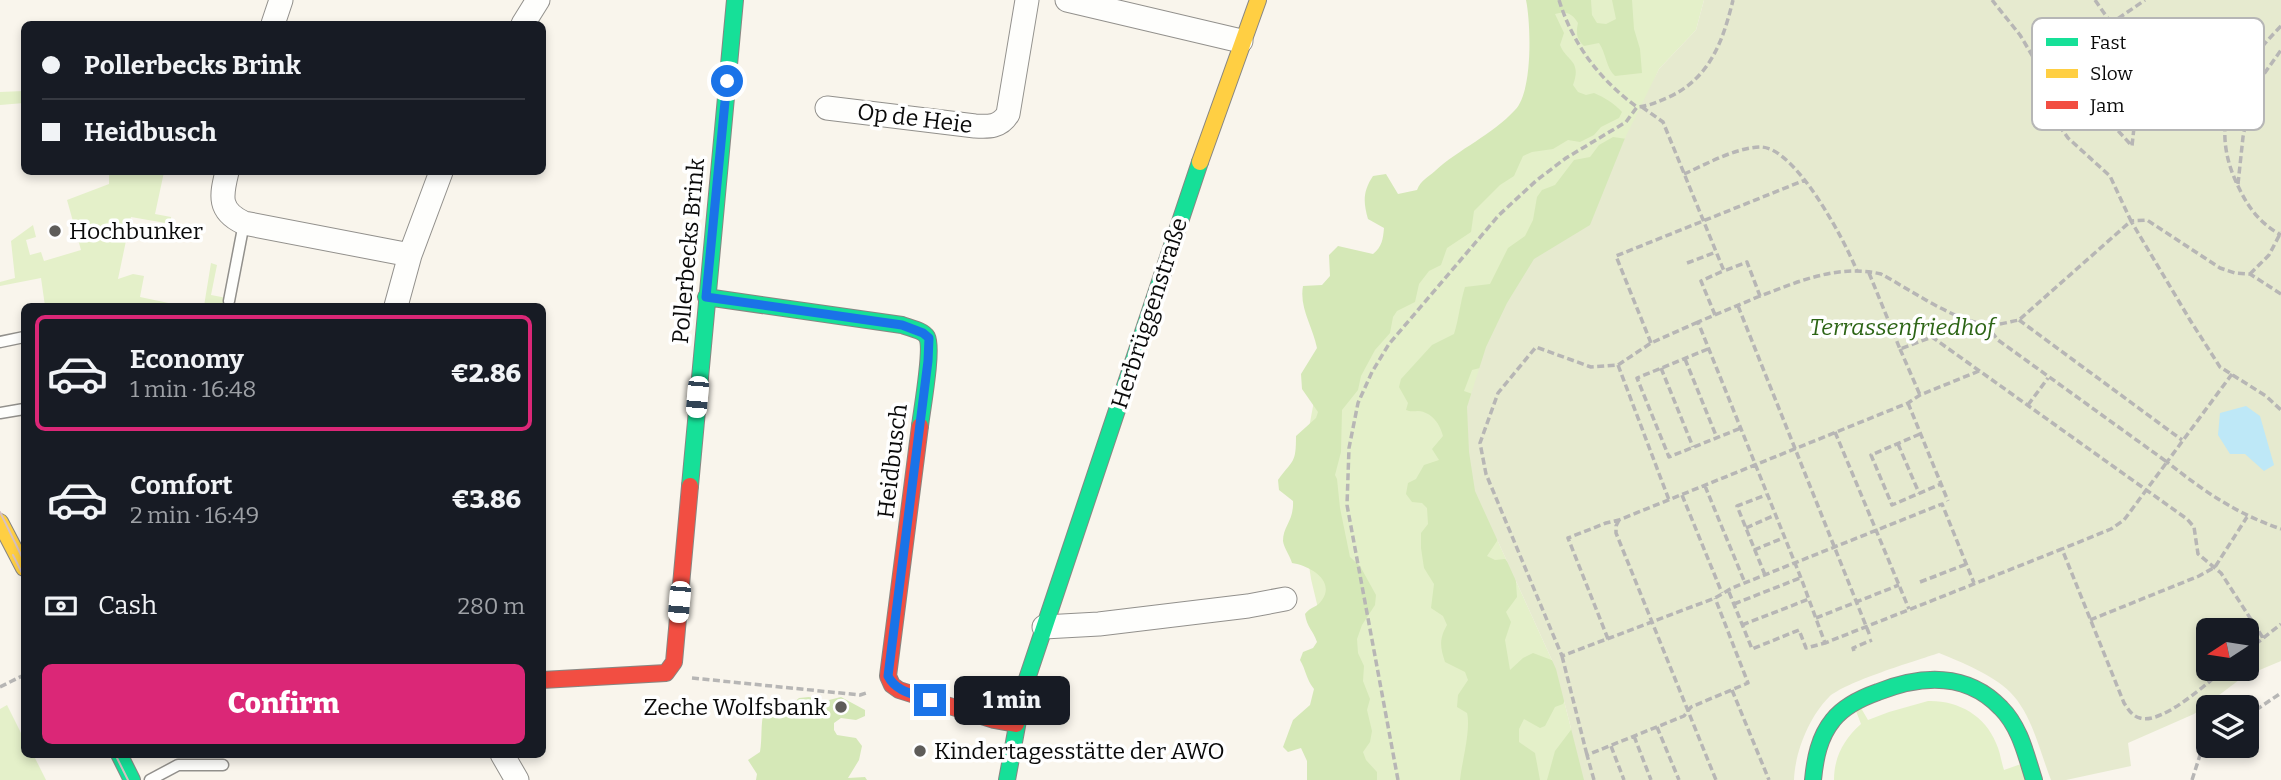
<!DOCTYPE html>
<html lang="en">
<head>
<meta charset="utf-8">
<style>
  :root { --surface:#171b24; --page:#242831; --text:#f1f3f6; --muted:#9ea1a6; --line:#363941; --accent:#db2777 }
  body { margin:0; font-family:Bitter,serif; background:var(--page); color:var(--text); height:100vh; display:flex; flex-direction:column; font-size:26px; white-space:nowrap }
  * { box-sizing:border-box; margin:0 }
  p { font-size:23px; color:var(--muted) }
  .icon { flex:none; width:38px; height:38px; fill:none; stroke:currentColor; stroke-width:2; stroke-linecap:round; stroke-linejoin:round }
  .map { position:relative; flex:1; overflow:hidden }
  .details { position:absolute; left:21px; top:303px; width:525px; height:455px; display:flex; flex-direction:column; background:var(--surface); border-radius:10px; box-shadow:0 4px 10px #0003 }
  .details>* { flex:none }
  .top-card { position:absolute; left:21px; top:21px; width:525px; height:154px; border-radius:10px; box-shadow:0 4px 10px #0003; display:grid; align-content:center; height:154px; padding:0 21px; background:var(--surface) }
  .needle { width:46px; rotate:258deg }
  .tools { position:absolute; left:2196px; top:618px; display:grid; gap:14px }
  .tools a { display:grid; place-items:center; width:63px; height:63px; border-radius:10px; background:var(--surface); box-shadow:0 4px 10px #0003; font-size:35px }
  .end { position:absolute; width:32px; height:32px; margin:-16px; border:9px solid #1a73e8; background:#fff; box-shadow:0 0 0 4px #fff }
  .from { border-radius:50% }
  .bubble { position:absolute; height:49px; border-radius:10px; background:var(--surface); box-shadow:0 4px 10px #0003; font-size:23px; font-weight:800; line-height:49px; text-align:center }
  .car { position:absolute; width:21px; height:42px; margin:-21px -10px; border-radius:9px; box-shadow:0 0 5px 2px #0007; background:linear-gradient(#fff 24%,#345 0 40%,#fff 0 76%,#345 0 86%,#fff 0) }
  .top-card b { display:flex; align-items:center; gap:24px; height:66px; font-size:26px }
  .top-card b+b { border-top:2px solid var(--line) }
  .top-card i { width:18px; height:18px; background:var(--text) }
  ul { padding:12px 0 0; list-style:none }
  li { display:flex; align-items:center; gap:21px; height:116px; margin:0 14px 10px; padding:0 7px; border:4px solid transparent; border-radius:10px }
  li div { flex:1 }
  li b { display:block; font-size:26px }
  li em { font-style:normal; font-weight:800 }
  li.on { border-color:var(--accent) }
  li>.icon { width:63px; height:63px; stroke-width:1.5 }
  .pay { display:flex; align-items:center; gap:18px; height:77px; padding:0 21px; font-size:26px }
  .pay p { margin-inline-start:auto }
  .action { display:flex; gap:14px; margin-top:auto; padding:14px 21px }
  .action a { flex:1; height:80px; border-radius:10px; background:var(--accent); color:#fff; font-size:28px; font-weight:800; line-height:80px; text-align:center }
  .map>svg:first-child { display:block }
  .green { fill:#e4f0c9 }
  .forest { fill:#d5e8b7 }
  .cemetery { fill:#e6eacf; fill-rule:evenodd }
  .water { fill:#bee8f7 }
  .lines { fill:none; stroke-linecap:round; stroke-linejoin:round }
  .lane-casing { stroke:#92908c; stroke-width:13 }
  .street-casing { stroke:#92908c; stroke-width:25 }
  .fast-casing { stroke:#888682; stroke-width:18 }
  .slow-casing { stroke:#888682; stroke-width:18 }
  .jam-casing { stroke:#888682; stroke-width:18 }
  .path { stroke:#b7b6b5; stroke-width:3.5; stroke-dasharray:7 3.5; stroke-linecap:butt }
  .lane { stroke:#fefefc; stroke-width:10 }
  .street { stroke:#fefefc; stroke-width:23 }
  .fast { stroke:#16e098; stroke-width:16 }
  .slow { stroke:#ffcf43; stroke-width:16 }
  .jam { stroke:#f24e42; stroke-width:16 }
  .tram { stroke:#d7c1c3; stroke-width:2 }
  .route { stroke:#1a73e8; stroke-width:9 }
  .poi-dot { fill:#5e5c59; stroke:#fff; stroke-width:2.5 }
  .labels { text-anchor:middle; stroke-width:7; stroke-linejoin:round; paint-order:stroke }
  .street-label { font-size:23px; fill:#0a0a0a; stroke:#fff }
  .poi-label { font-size:23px; fill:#0a0a0a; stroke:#fff; text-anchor:start }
  .park-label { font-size:23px; font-style:italic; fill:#2d6516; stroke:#fff }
  .key { fill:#fff; stroke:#b6b6b6; stroke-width:2 }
  .key-label { font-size:19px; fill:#0a0a0a }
</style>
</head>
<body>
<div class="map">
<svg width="2281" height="780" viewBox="0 0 2281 780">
  <rect width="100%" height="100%" fill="#f9f5ec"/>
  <path class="green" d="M1548,0H1704L1696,30L1659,69L1475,491L1556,669L1584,780H1335L1329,654L1311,579L1302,517L1308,433L1329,321L1522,152Z
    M24,91V103L0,105V92Z
    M109,172H164L155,214L171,217V224L131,217L118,279L133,274L144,276L140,297L178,305L200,306H45L41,278L0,286V282L15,278L11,241L33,225L36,237L26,240L30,255L41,252L44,261L81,250L67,200L109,184Z
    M211,263L217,265L211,295L232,299L231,306H204Z
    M1928,701C1957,700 1985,715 1996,743C2000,751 2001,761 2004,770L2021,764L2025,780H1834C1834,757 1844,739 1861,724L1856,711L1861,708L1868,720L1889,712Z
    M7,705L24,739V754H33L46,780H0V709Z"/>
  <path class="forest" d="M1526,0H1591L1592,15L1597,23L1606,24L1616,19L1612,0H1632L1634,29L1640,49L1642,73L1615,76C1606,68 1606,53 1599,43L1584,46C1576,38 1576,33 1578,23C1572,13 1566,11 1555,14L1564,33L1560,45C1567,62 1582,60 1573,85L1578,92L1586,95L1594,93C1604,97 1615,104 1622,112L1619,118L1601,127L1594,135L1580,142L1568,140L1553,149L1532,152L1523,156L1514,176L1500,185L1474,211L1471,232L1447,248L1441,265L1429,271L1419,284L1415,302L1397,311L1393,317L1390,333L1375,350L1361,376L1358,390L1342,410L1341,452L1335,475L1337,479L1340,508L1350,557L1360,566L1376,595L1375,605L1362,625L1357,639L1358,653L1364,666L1363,681L1370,699L1367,710L1372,731L1370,742L1363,752L1366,760L1377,772V780H1307V761L1301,748L1288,752L1283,747L1293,720L1310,705L1314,689C1306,679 1306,670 1300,660L1303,652L1313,648L1317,642C1313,630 1307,628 1305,614C1310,607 1318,607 1322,600C1336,580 1308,565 1292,563C1290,556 1284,548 1283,541C1283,526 1294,521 1293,501L1279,490L1278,480C1293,459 1296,464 1296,436L1316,418L1318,412L1302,389L1301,374L1317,348C1313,327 1299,308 1303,286L1322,285L1330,276L1329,255L1338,246L1373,254C1382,247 1383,239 1384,228L1368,219C1363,202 1363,191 1373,176L1386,174L1398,194L1417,190C1421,180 1427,178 1435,171C1459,149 1492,135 1515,110C1533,92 1531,24 1526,0Z
    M1613,137L1634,140H1654L1488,366L1472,370L1464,391L1481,397L1499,538L1487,556L1495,560L1505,559L1515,569L1517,597L1506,612L1511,622L1505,640L1510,670L1523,658L1533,653L1562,664L1569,693L1563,704L1555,707L1545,726L1540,728L1524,719L1519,729V742L1535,753L1540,780H1460C1462,761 1471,730 1467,713L1457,707L1458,695L1468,680L1465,672L1445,662C1440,647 1439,639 1447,625L1443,616L1431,608L1434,584L1424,568L1421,548V533L1428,524L1427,508L1422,503L1412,502L1406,494L1408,483L1416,479L1424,465L1439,460L1432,449L1443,436C1440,424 1432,412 1418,411C1414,411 1410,412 1406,410L1408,403L1399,387L1401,379L1432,345L1454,334C1459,318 1460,303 1465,287L1490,284L1508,248L1525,236L1533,220L1537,197L1542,190L1555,185L1574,160L1590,157L1599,145Z
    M809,697L825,701L841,697L865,710V716L856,720L841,718L834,723V730L837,735L856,738L862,746L859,760L848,778L865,777L867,780H756L757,774L748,760L760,752C763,735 759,716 768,703L776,701L790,706L799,698Z
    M1577,722L1603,780H1547L1555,751Z"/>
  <path class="cemetery" d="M1704,0H2281V661L2243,677L2194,714L2128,743L2131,766L2066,780H2051C2040,752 2032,714 2010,692C1993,675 1961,662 1939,653C1915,661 1845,682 1829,697C1809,717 1795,752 1794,780H1584L1556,669L1475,491L1469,452L1467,407L1486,347L1507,303L1534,259L1590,225L1625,138L1659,69L1696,30ZM2208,630H2247V668H2208Z"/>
  <path class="water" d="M2246,406L2260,416L2274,465L2264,471L2245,454H2230L2218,435L2220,413Z"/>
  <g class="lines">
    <g class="lane-casing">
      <path id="lane" d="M229,301L244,223
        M0,342L24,337
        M0,413L24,409
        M150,780L178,765H223"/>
    </g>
    <g class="street-casing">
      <path id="street" d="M1067,0L1241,41
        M273,24L281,0
        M523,24L538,0
        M827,108L975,126C989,127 1000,127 1008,114L1027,0
        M227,172C221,196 218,211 244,223L410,255
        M396,306L410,255L441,172
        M1044,627L1099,624L1248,606L1285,599
        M502,754L517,780"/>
    </g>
    <g class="fast-casing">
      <path id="fast" d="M706,297L902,325C909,328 923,330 927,337C933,349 922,409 920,426
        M690,486L735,0
        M119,754L132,780
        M1007,780L1024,688L1200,162
        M1813,780C1815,759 1819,737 1833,720C1844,706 1861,698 1878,692C1921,675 1967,672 2001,708C2020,727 2026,755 2034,780"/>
    </g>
    <g class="slow-casing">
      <path id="slow" d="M1200,162L1258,0
        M0,522L24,568"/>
    </g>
    <g class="jam-casing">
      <path id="jam" d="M920,426L888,676L892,685L899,690L994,720L1016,724
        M542,680L666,673L674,662L690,486"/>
    </g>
    <path class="path" d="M1559,0C1573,45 1600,80 1637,107
      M2095,0C2116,31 2139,59 2174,77C2191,86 2212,92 2230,100
      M2281,26C2235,73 2206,123 2239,188C2249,209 2261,224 2281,235
      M2128,43L2108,95L2111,123L2132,146L2137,100L2149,61
      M2055,88L2103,29L2145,0
      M1642,107L1663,122L1724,271L1747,262L1760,296C1800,281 1838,264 1881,274C1911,290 1954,321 1986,324C1997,326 2008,322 2019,320L2131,221L2110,176L2068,138L2058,124L2055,88L2045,77L2020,35L1992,0
      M1684,174C1707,164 1734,148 1760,147C1795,146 1845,241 1857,271
      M2238,184L2243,137L2252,91L2281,50
      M1687,263L1716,252
      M1869,273L1900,349L1932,337L2187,519L2194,527L2198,554L2221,573L2263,638
      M2250,274L2269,255L2281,232
      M2281,294L2250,274L2235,273L2220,268L2147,220L2131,221L2190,320L2220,367L2266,396L2281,410
      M1760,296L1698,322L1801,578L1825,643L2062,549L2124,703C2128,709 2132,716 2140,718C2162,725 2209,682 2225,668
      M1738,306L1870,636
      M1715,315L1701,281L1723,271
      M2019,320L2182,440
      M1698,322L1651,343L1618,365L1591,367L1536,347L1498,393L1480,443L1486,474L1562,656L1715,598L1732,588L1942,504L1974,583
      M1985,324L1998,340L2167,462L2124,520L2111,529L2062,549
      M1651,343L1616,256L1805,180
      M1708,349L1637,378L1669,457L1741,428
      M1900,349L1920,395
      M1685,359L1717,438
      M1618,365L1669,500
      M1661,368L1693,447
      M2232,374L2167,462C2205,492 2235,513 2281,529
      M1908,403L1948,501
      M2028,405L2048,378
      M1835,432L1909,609
      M1920,434L1871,455L1892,505L1941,484
      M1898,444L1919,493
      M1705,486L1745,583
      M1682,495L1722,593
      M1619,520L1616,526V533L1716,780
      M1746,528L1775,515
      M1754,550L1783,538
      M1765,575L1737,506L1766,495
      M1920,582L1967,564
      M1729,592L1752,649L1799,630L1806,648L1825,643
      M1734,604L1800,578
      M1816,618L1899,585
      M2090,620L2199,576L2215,567L2247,517
      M1742,625L1809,599
      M1608,639L1568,538L1606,523L1619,520L1908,403L1920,395L1979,371
      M1854,651L1853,648L1872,640
      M2247,651L2281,624
      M1562,656L1587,755
      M692,678L860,695L869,692
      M0,687L24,675
      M1732,690L1769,780
      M2247,716L2281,693
      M1657,727L1679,780
      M1634,736L1651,780
      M1611,746L1624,780
      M1398,780L1347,505L1349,448L1358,403L1372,372L1389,344L1499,215L1537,180L1566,158L1626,122L1637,107C1649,106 1658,102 1669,97C1710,78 1723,41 1733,0
      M1594,780L1587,755L1684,716L1691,707L1748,683L1715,598
      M2192,780L2201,752L2208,743"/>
    <use href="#lane" class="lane"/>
    <use href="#street" class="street"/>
    <use href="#fast" class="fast"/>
    <use href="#slow" class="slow"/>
    <use href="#jam" class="jam"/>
    <path class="tram" d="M0,512L24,561
      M13,555L24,577
      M115,754L128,780"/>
  </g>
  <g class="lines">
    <path class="route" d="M727,81L706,297L902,325L923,333L929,338L928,361L888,676C896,692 914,694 930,700"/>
  </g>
  <g class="poi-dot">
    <circle cx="55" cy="231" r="7"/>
    <circle cx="841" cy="707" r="7"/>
    <circle cx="920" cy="751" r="7"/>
  </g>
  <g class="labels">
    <g class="street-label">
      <text transform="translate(915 118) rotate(7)" y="8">Op de Heie</text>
      <text transform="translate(688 251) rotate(-85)" y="8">Pollerbecks Brink</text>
      <text transform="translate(1149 313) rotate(-72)" y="8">Herbrüggenstraße</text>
      <text transform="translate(892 461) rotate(-83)" y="8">Heidbusch</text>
    </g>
    <g class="poi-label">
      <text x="69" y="239">Hochbunker</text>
      <text x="827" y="715" text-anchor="end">Zeche Wolfsbank</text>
      <text x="934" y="759">Kindertagesstätte der AWO</text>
    </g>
    <g class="park-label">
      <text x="1902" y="335">Terrassenfriedhof</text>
    </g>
  </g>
  <rect x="2032" y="18" width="232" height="112" rx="10" class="key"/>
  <rect x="2046" y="38" width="32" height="8" fill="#16e098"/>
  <rect x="2046" y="69" width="32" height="9" fill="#ffcf43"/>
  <rect x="2046" y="101" width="32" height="8" fill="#f24e42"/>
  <g class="key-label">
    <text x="2090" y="49">Fast</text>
    <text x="2090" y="80">Slow</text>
    <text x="2090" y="112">Jam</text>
  </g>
</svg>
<div class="tools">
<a><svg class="needle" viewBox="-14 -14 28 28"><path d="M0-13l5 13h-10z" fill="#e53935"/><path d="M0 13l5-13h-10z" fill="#9ea1a6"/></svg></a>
<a><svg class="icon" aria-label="layers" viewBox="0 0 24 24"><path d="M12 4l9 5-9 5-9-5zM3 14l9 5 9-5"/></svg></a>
</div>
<i class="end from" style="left:727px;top:81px"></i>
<i class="end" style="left:930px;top:700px"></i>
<div class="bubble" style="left:954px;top:676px;width:116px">1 min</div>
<i class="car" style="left:697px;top:397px;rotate:185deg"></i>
<i class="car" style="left:679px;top:602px;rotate:185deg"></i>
<div class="top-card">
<b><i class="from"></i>Pollerbecks Brink</b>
<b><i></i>Heidbusch</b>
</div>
<section class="details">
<ul>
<li class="on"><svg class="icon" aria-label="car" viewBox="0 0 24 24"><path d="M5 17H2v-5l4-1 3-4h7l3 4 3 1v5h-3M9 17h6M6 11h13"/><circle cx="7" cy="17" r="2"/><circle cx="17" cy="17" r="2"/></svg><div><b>Economy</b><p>1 min · 16:48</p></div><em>€2.86</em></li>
<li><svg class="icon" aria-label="car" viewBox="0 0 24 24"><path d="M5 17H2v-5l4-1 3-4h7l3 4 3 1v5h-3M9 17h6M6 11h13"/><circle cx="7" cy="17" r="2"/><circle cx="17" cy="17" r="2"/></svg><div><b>Comfort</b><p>2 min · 16:49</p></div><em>€3.86</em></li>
</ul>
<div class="pay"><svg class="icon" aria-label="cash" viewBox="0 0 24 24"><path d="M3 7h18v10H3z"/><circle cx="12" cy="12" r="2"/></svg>Cash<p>280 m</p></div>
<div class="action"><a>Confirm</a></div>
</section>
</div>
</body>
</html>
